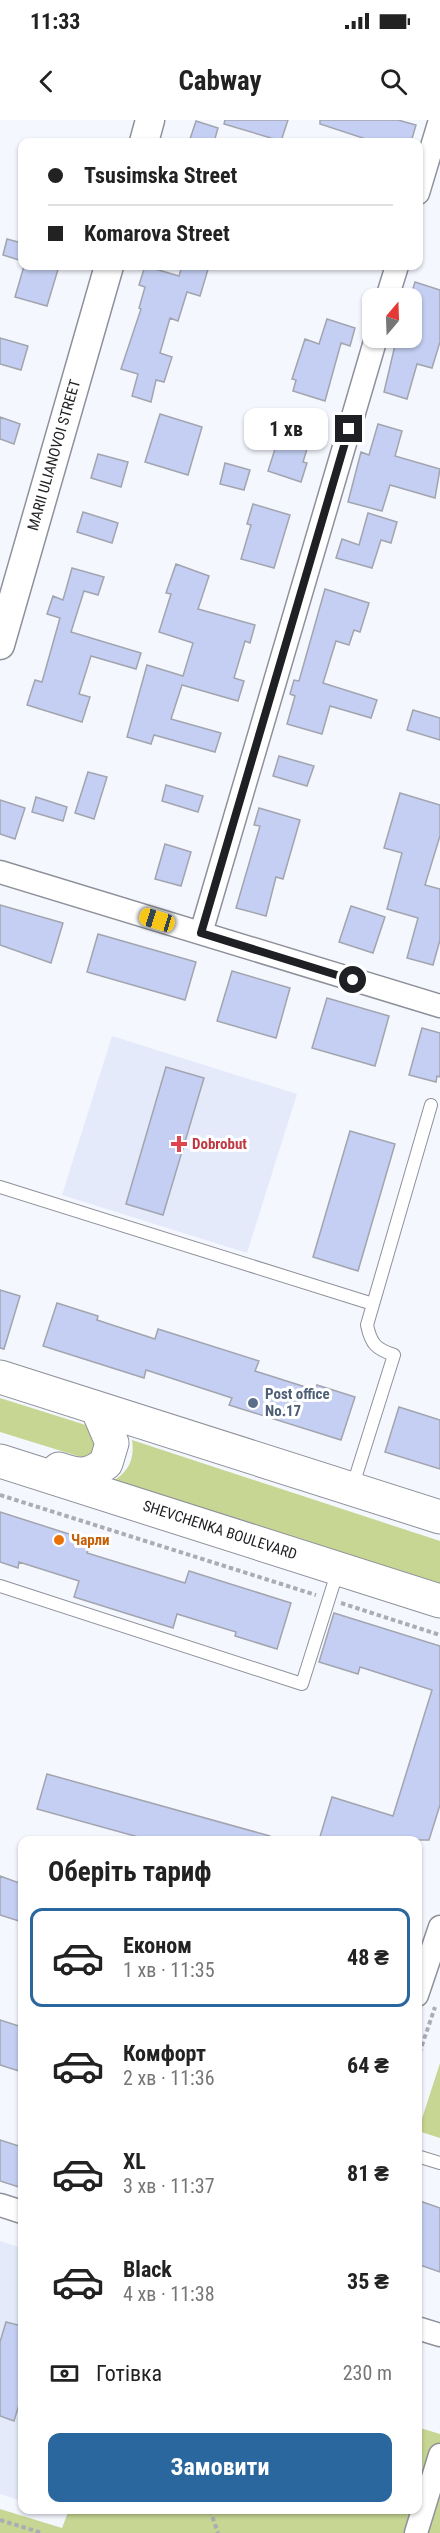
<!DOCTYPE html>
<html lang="uk">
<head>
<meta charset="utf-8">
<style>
  :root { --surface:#fff; --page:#f6f6f6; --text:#222; --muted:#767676; --line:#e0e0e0; --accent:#29679e }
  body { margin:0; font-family:"Roboto Condensed",sans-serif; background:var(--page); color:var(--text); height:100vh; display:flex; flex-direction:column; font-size:22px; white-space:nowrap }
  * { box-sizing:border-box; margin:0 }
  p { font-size:20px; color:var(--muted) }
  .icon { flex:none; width:33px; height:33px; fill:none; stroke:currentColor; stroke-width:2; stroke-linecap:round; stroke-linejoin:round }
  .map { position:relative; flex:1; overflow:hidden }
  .panel { position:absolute; left:18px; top:1716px; width:404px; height:678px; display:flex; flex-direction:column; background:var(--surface); border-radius:12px; box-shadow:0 2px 4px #0004 }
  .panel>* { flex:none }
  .hud { position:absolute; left:18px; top:18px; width:405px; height:132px; border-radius:12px; box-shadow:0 2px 4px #0004; display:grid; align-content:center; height:132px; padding:0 30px; background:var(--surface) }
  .needle { width:39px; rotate:19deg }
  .controls { position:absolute; left:362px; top:168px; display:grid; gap:12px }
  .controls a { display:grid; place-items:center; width:60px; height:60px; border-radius:12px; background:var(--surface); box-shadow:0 2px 4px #0004; font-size:30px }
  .end { position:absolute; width:27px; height:27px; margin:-14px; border:8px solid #1f2023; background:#fff; box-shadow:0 0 0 3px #fff }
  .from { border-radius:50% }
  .bubble { position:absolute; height:42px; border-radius:12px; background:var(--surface); box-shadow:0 2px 4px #0004; font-size:20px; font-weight:700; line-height:42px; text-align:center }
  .car { position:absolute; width:18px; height:36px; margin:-18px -9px; border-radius:8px; box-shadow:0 0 4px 2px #0007; background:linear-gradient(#f5c518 24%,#345 0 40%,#f5c518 0 76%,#345 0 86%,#f5c518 0) }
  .hud b { display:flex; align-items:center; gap:21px; height:57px; font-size:22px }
  .hud b+b { border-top:2px solid var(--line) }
  .hud i { width:15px; height:15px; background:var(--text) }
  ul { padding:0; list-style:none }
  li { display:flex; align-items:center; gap:18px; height:99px; margin:0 12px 9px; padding:0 18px; border:3px solid transparent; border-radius:12px }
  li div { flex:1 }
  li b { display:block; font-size:22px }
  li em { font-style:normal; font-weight:700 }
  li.selected { border-color:var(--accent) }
  li>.icon { width:54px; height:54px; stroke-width:1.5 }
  h2 { padding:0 30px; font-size:27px; line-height:72px }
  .pay { display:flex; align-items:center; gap:15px; height:66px; padding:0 30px; font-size:22px }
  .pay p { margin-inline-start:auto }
  .button { display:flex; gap:12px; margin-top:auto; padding:12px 30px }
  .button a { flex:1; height:69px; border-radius:12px; background:var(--accent); color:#fff; font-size:24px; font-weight:700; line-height:69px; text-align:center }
  .status { display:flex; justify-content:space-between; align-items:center; height:42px; padding:0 30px; background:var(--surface); direction:ltr }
  .status svg { height:16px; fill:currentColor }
  header { display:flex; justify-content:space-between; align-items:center; height:78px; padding:0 30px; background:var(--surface); font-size:27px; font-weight:700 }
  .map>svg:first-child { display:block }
  .built { fill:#e5eafb }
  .green { fill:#c7d693 }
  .building { fill:#c4cff3; stroke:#a2a5ae; stroke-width:1.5 }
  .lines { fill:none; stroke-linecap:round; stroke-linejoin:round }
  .service-casing { stroke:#8f919a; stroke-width:14 }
  .minor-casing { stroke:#8f919a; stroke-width:25 }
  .tertiary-casing { stroke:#8f919a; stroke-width:31 }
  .secondary-casing { stroke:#8f919a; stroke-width:35 }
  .path { stroke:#acadb4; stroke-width:4; stroke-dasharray:4.5 3; stroke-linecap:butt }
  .service { stroke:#fff; stroke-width:12 }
  .minor { stroke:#fff; stroke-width:22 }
  .tertiary { stroke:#fff; stroke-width:28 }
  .secondary { stroke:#fff; stroke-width:33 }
  .route { stroke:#1f2023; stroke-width:8 }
  .health-dot { fill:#e0444e; stroke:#fff; stroke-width:2 }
  .service-dot { fill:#5c6f8a; stroke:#fff; stroke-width:2 }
  .food-dot { fill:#e8710a; stroke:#fff; stroke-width:2 }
  .labels { text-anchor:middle; stroke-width:6; stroke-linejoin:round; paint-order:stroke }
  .street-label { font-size:15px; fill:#1f2023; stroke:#fff }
  .health-label { font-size:15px; font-weight:bold; fill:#be3a42; stroke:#fff; text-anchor:start }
  .service-label { font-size:15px; font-weight:bold; fill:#4e5e75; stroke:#fff; text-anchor:start }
  .food-label { font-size:15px; font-weight:bold; fill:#c56008; stroke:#fff; text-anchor:start }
</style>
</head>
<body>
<div class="status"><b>11:33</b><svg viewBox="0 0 49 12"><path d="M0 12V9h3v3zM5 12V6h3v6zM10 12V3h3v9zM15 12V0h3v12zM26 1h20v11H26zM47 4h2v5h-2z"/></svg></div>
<header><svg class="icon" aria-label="back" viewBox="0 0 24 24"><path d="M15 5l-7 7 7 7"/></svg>Cabway<svg class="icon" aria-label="search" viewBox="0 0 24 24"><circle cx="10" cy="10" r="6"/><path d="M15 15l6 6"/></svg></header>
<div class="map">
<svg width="440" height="2413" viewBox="0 0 440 2413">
  <rect width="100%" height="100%" fill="#f5f7ff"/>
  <path class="built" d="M112,916L297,974L247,1133L62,1075Z
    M0,2121L22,2128V2381L0,2374Z"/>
  <path class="green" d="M0,1278L89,1306L96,1312V1332L84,1338L0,1312Z
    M132,1320L440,1421V1468L111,1362C128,1353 135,1340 132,1320Z
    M440,1943V2018L418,2011Z
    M417,2307L440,2314V2413H0V2389L62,2408L69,2390H417Z"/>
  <path class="building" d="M225,0H288L281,21L224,4Z
    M320,0H398L416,5L411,22H375L320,4Z
    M196,1L218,8L214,22H189Z
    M7,119L22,123V141L3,135Z
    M24,146H59L47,186L15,177Z
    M145,146L179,156L182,146H209L200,176L187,172L178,201L170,198L160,233L172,237L164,262L156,260L151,282L132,276L138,254L121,249L141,189L139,188L145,167L139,165Z
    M415,162L440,170V222L432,248L417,244L407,279L384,272L396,221L407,224L411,218L419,184L410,178Z
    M327,199L355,208L350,226L341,223L325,281L293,271L296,260L292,259L305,219L319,224Z
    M0,218L28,226L21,250L0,244Z
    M160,294L202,307L188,355L145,342Z
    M0,297L20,304L14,324L0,319Z
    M283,304L312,313L303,342L307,343L301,362L268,351Z
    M378,304L402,311L395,336L440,349L435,378L390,365L382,391L348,382L361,332L369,335Z
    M98,334L128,342L121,367L91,358Z
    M225,343L250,350L244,370L220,364Z
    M253,384L290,395L274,448L241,439L251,405L247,404Z
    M83,392L118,403L112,423L77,412Z
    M368,393L397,402L391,423L381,420L372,448L336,438L342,419L359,425Z
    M176,444L209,456L198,489L255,505L250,523L245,521L234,558L244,561L238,581L182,565L171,599L221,613L215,632L154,615L151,624L127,617L147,545L183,556L193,523L159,512L171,474L166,473Z
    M72,448L104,457L98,475L84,471L71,512L141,533L136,549L91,536L79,574L90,577L82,602L27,585L35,560L42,562L60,498L47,494L53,476L63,480Z
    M325,469L369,483L360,512L354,510L349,525L336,521L323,563L377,580L371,598L330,586L322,614L287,604L295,576L290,574L294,560L299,561Z
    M413,590L440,598V620L407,610Z
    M279,636L314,646L307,666L273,656Z
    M88,652L107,657L94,699L75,693Z
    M166,665L203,676L198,692L162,681Z
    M400,673L440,685V716L425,765L440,769V820L433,845L407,838L418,798L387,789L402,733L384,728Z
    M36,677L67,687L63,701L32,692Z
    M0,680L25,688L15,719L0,714Z
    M259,688L300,700L283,759L276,757L266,796L236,788L260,706L254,705Z
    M165,724L191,732L181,766L155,759Z
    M0,785L63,803L51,843L0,825Z
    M351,786L385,797L373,833L339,822Z
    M98,814L196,842L185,880L87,852Z
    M232,851L290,868L276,918L217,901Z
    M327,878L389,896L375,946L312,928Z
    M422,908L440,913V957L437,956L436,962L409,955Z
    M166,947L204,958L163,1095L126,1084Z
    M350,1011L395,1024L358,1151L313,1137Z
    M0,1170L20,1176L4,1229L0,1228Z
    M57,1183L98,1196L97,1200L155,1219L158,1209L259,1241L255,1251L315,1270L317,1265L355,1277L341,1320L229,1285L232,1278L146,1250L144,1258L43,1226Z
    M399,1287L440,1300V1349L385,1332Z
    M0,1392L91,1421L87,1433L185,1463L189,1451L291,1483L277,1529L235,1516L236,1512L177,1494L173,1508L74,1477L79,1461L19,1442L18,1448L0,1442Z
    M334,1493L440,1526V1685L429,1720H319L332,1677L393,1696L432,1570L360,1547L358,1554L319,1542Z
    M47,1654L270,1716L269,1720H149L37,1689Z
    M0,1756L22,1764V1802L0,1795Z
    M0,1900L22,1907V1952L0,1945Z
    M0,2020L22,2027V2068L0,2061Z
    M417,2080L440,2088V2152L417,2144Z
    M6,2202L22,2206V2275L14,2301L0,2296V2222Z"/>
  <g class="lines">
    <g class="service-casing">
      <path id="service" d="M0,1067L373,1184
        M352,1368L394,1235C376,1229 371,1224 367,1205L431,985
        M0,1466L302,1564L338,1450
        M417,2036L440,2043"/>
    </g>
    <g class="minor-casing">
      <path id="minor" d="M418,73L440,0
        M387,178L397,146
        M0,752L440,886
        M201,813L376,218
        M417,1875L440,1807
        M0,2085L22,2092
        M417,2208L440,2215
        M416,2413L440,2335"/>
    </g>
    <g class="tertiary-casing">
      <path id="tertiary" d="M144,22L150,0
        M0,525L109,146"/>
    </g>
    <g class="secondary-casing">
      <path id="secondary" d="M0,1257L440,1397
        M0,1341L440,1481
        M59,1349C79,1356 89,1357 106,1343L112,1323L97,1288"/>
    </g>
    <path class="path" d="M0,1375L316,1475
      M341,1483L440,1515
      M417,1940L435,1887
      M210,2390L218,2413
      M0,2400L42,2413"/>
    <use href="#service" class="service"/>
    <use href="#minor" class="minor"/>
    <use href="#tertiary" class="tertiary"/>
    <use href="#secondary" class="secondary"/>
  </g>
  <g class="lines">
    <path class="route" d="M349,309L201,813L353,860"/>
  </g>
  <path class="health-dot" d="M176 1015h6v6h6v6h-6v6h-6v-6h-6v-6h6z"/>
  <circle class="service-dot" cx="253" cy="1283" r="6"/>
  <circle class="food-dot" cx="59" cy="1420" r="6"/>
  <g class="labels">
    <g class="street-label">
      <text transform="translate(54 335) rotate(-74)" y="5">MARII ULIANOVOI STREET</text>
      <text transform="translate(220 1410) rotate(18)" y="5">SHEVCHENKA BOULEVARD</text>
    </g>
    <g class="health-label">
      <text x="192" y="1029">Dobrobut</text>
    </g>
    <g class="service-label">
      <text x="265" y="1279">Post office<tspan x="265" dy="17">No.17</tspan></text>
    </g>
    <g class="food-label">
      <text x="71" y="1425">Чарли</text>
    </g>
  </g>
</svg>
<div class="controls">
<a><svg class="needle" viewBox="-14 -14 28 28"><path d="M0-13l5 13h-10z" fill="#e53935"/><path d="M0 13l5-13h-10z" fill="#767676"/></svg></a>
</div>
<i class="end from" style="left:353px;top:860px"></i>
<i class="end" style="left:349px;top:309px"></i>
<div class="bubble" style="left:244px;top:288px;width:84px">1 хв</div>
<i class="car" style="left:157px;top:800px;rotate:287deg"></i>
<div class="hud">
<b><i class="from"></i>Tsusimska Street</b>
<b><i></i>Komarova Street</b>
</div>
<section class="panel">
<h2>Оберіть тариф</h2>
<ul>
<li class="selected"><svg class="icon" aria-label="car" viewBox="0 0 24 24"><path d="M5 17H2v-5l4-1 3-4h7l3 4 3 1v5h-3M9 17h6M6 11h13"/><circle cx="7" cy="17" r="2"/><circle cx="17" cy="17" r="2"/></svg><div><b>Економ</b><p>1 хв · 11:35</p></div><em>48 ₴</em></li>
<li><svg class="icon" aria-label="car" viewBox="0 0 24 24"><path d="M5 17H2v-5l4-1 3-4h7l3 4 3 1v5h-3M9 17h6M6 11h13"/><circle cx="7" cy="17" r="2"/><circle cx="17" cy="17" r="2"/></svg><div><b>Комфорт</b><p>2 хв · 11:36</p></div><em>64 ₴</em></li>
<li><svg class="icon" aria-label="car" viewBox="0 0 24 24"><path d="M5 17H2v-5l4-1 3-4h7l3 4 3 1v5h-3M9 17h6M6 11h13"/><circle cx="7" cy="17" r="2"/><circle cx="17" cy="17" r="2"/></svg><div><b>XL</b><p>3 хв · 11:37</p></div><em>81 ₴</em></li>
<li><svg class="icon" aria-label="car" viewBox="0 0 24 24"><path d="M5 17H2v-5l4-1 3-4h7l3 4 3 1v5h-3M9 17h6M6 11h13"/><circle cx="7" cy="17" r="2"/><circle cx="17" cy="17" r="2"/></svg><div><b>Black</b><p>4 хв · 11:38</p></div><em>35 ₴</em></li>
</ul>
<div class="pay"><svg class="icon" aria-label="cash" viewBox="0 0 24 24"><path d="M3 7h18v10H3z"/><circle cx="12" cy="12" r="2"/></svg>Готівка<p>230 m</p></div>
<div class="button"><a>Замовити</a></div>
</section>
</div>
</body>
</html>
